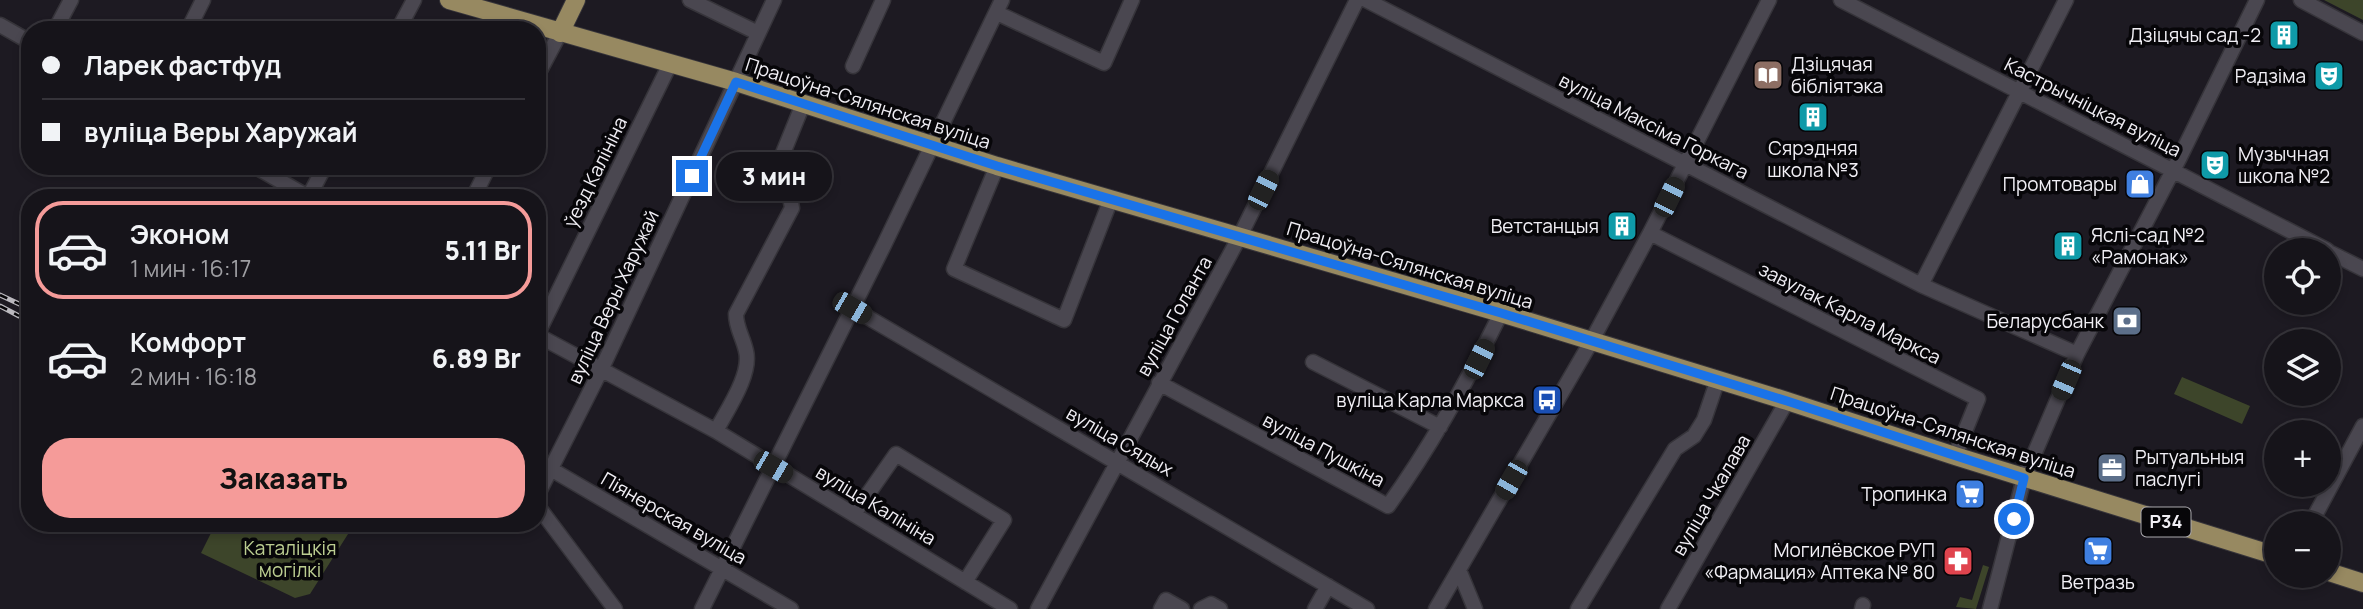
<!DOCTYPE html>
<html lang="ru">
<head>
<meta charset="utf-8">
<style>
  :root { --surface:#16141a; --page:#232127; --text:#f1f3f6; --muted:#9e9ea2; --line:#353339; --accent:#f59b99 }
  body { margin:0; font-family:Manrope,sans-serif; background:var(--page); color:var(--text); height:100vh; display:flex; flex-direction:column; font-size:26px; white-space:nowrap }
  * { box-sizing:border-box; margin:0 }
  p { font-size:23px; color:var(--muted) }
  .icon { flex:none; width:38px; height:38px; fill:none; stroke:currentColor; stroke-width:2; stroke-linecap:round; stroke-linejoin:round }
  .map { position:relative; flex:1; overflow:hidden }
  .drawer { position:absolute; left:21px; top:189px; width:525px; height:343px; display:flex; flex-direction:column; background:var(--surface); border-radius:28px; box-shadow:0 4px 10px #0003,0 0 0 2px var(--line) }
  .drawer>* { flex:none }
  .guide { position:absolute; left:21px; top:21px; width:525px; height:154px; border-radius:28px; box-shadow:0 4px 10px #0003,0 0 0 2px var(--line); display:grid; align-content:center; height:154px; padding:0 21px; background:var(--surface) }
  .tools { position:absolute; left:2264px; top:238px; display:grid; gap:14px }
  .tools a { display:grid; place-items:center; width:77px; height:77px; border-radius:50%; background:var(--surface); box-shadow:0 4px 10px #0003,0 0 0 2px var(--line); font-size:35px }
  .end { position:absolute; width:32px; height:32px; margin:-16px; border:9px solid #1a73e8; background:#fff; box-shadow:0 0 0 4px #fff }
  .from { border-radius:50% }
  .bubble { position:absolute; height:49px; border-radius:24px; background:var(--surface); box-shadow:0 4px 10px #0003,0 0 0 2px var(--line); font-size:23px; font-weight:800; line-height:49px; text-align:center }
  .car { position:absolute; width:21px; height:42px; margin:-21px -10px; border-radius:9px; box-shadow:0 0 5px 2px #0007; background:linear-gradient(#222 24%,#8ab4d8 0 40%,#222 0 76%,#8ab4d8 0 86%,#222 0) }
  .guide b { display:flex; align-items:center; gap:24px; height:66px; font-size:26px }
  .guide b+b { border-top:2px solid var(--line) }
  .guide i { width:18px; height:18px; background:var(--text) }
  ul { padding:12px 0 0; list-style:none }
  li { display:flex; align-items:center; gap:21px; height:98px; margin:0 14px 10px; padding:0 7px; border:4px solid transparent; border-radius:28px }
  li div { flex:1 }
  li b { display:block; font-size:26px }
  li em { font-style:normal; font-weight:800 }
  li.current { border-color:var(--accent) }
  li>.icon { width:63px; height:63px; stroke-width:1.5 }
  .primary-button { display:flex; gap:14px; margin-top:auto; padding:14px 21px }
  .primary-button a { flex:1; height:80px; border-radius:28px; background:var(--accent); color:#111; font-size:28px; font-weight:800; line-height:80px; text-align:center }
  .map>svg:first-child { display:block }
  .green { fill:#3d452a }
  .lines { fill:none; stroke-linecap:round; stroke-linejoin:round }
  .minor-casing { stroke:#36343a; stroke-width:17 }
  .major-casing { stroke:#36343a; stroke-width:20 }
  .minor { stroke:#4a4750; stroke-width:14 }
  .major { stroke:#978961; stroke-width:18 }
  .rail-casing { stroke:#bbb9bf; stroke-width:5 }
  .rail { stroke:#070609; stroke-width:2.5; stroke-dasharray:8; stroke-linecap:butt }
  .route { stroke:#1a73e8; stroke-width:9 }
  .labels { text-anchor:middle; stroke-width:7; stroke-linejoin:round; paint-order:stroke }
  .shield { fill:#070609; stroke:#aba9ae; stroke-width:2 }
  .shield-label { font-size:18px; font-weight:bold; fill:#f1eff5 }
  .poi-label { font-size:19px; fill:#f1eff5; stroke:#070609; text-anchor:end }
  .street-label { font-size:19px; fill:#f1eff5; stroke:#070609 }
  .park-label { font-size:19px; fill:#bcce91; stroke:#070609 }
</style>
</head>
<body>
<div class="map">
<svg width="2363" height="609" viewBox="0 0 2363 609">
  <rect width="100%" height="100%" fill="#1d1a22"/>
  <path class="green" d="M2324,0H2363V20Z
    M2182,377L2250,406L2242,424L2174,394Z
    M216,523H355L310,594L295,598L201,553Z
    M1983,565L1989,567L1976,609L1956,607L1960,597L1972,600Z"/>
  <g class="lines">
    <g class="minor-casing">
      <path id="minor" d="M690,0L758,33
        M1366,0L1921,285L2077,354
        M1841,0L2327,250
        M2301,0L2363,33
        M997,13L1104,63L1132,0
        M0,25L30,42
        M55,30L71,0
        M188,30L203,0
        M398,30L414,0
        M853,66L883,0
        M537,76L560,33
        M254,166L310,198
        M997,166L954,269L1064,320L1111,199
        M308,198L325,166
        M473,198L489,166
        M1650,233L1978,399L1955,456
        M2329,252L2363,269
        M1921,285L2066,0
        M852,308L1367,609
        M537,335L716,431L1010,609
        M537,335L670,64
        M1313,362L1440,427
        M1159,383L1388,506C1432,445 1468,380 1501,313
        M716,431C727,410 752,374 746,351C743,337 736,328 736,314L792,208L790,197C778,191 775,187 775,173L803,104
        M537,461L791,609
        M537,496L601,370L774,0
        M537,505L615,609
        M854,514L896,454L1004,520L965,582
        M2311,523L2363,426
        M1459,570L1475,609
        M702,609L884,245L1002,0
        M1038,609L1240,236L1357,0
        M1161,609L1166,600L1182,609
        M1201,609L1211,604L1220,609
        M1315,609L1328,586
        M1436,609L1591,342L1650,233L1769,0
        M1578,609L1675,449L1694,436L1704,420L1718,379
        M1668,609L1787,401
        M1862,609L1863,605
        M1990,609L2024,478L2077,354L2180,157L2257,0"/>
    </g>
    <g class="major-casing">
      <path id="major" d="M449,0L736,82L997,166L1501,313L1787,401L1955,456L2277,556
        M560,33L576,0
        M2329,572L2363,583"/>
    </g>
    <use href="#minor" class="minor"/>
    <use href="#major" class="major"/>
    <g class="rail-casing">
      <path id="rail" d="M0,295L30,309
        M0,306L19,316"/>
    </g>
    <use href="#rail" class="rail"/>
  </g>
  <g class="lines">
    <path class="route" d="M692,176L736,82L997,166L1501,313L1787,401L2024,478L2014,519"/>
  </g>
  <defs>
    <g id="building-square" transform="scale(1.575)"><rect x="-9" y="-9" width="18" height="18" rx="4" fill="#0f9aa8" stroke="#070609"/><path d="M-4-6H4V6H1V3H-1V6H-4ZM-2.5-4.3h1.7v1.8h-1.7ZM.8-4.3h1.7v1.8H.8ZM-2.5-1h1.7V.8h-1.7ZM.8-1h1.7V.8H.8Z" fill="#fff"/></g>
    <g id="library-square" transform="scale(1.575)"><rect x="-9" y="-9" width="18" height="18" rx="4" fill="#8d6e63" stroke="#070609"/><path d="M-6-4Q-3-5.5-.7-3.5V5Q-3 3-6 4ZM6-4Q3-5.5 .7-3.5V5Q3 3 6 4Z" fill="#fff"/></g>
    <g id="theatre-square" transform="scale(1.575)"><rect x="-9" y="-9" width="18" height="18" rx="4" fill="#0f9aa8" stroke="#070609"/><path d="M-5-5.5Q0-4 5-5.5V0Q5 5 0 6Q-5 5-5 0ZM-3.3-2.5H-1v1.5H-3.3ZM1-2.5H3.3v1.5H1ZM-2.8 1Q0 5.5 2.8 1Z" fill="#fff"/></g>
    <g id="shop-square" transform="scale(1.575)"><rect x="-9" y="-9" width="18" height="18" rx="4" fill="#3f7fe0" stroke="#070609"/><path d="M-5-2.5h2.3a2.7 3.5 0 0 1 5.4 0H5L5.5 6h-11ZM-1.5-2.5h3a1.5 2.3 0 0 0-3 0Z" fill="#fff"/></g>
    <g id="bank-square" transform="scale(1.575)"><rect x="-9" y="-9" width="18" height="18" rx="4" fill="#5c6f8a" stroke="#070609"/><path d="M-6-4H6V4H-6ZM0-2.3a2.3 2.3 0 1 0 0 4.6a2.3 2.3 0 1 0 0-4.6Z" fill="#fff"/></g>
    <g id="bus-square" transform="scale(1.575)"><rect x="-9" y="-9" width="18" height="18" rx="4" fill="#1a4fb4" stroke="#070609"/><path d="M-5-6H5V4H4V6H2V4H-2V6H-4V4H-5ZM-3.5-4V0h7V-4ZM-3.5 1.2v1.5H-2V1.2ZM2 1.2v1.5H3.5V1.2Z" fill="#fff"/></g>
    <g id="office-square" transform="scale(1.575)"><rect x="-9" y="-9" width="18" height="18" rx="4" fill="#5c6f8a" stroke="#070609"/><path d="M-6-3h4V-5.5h4V-3h4V5H-6ZM-1-4.5V-3h2v-1.5ZM-6 0V1H6V0Z" fill="#fff"/></g>
    <g id="supermarket-square" transform="scale(1.575)"><rect x="-9" y="-9" width="18" height="18" rx="4" fill="#3f7fe0" stroke="#070609"/><path d="M-6-5.5h2.5l.6 2H6L4.5 2H-2.5L-4.4-4H-6ZM-1.5 3.2a1.3 1.3 0 1 0 .1 0ZM3 3.2a1.3 1.3 0 1 0 .1 0Z" fill="#fff"/></g>
    <g id="pharmacy-square" transform="scale(1.575)"><rect x="-9" y="-9" width="18" height="18" rx="4" fill="#e0444e" stroke="#070609"/><path d="M-2-6h4v4h4v4h-4v4h-4v-4h-4v-4h4Z" fill="#fff"/></g>
  </defs>
  <g fill-rule="evenodd">
    <use href="#building-square" x="2284" y="35"/>
    <use href="#library-square" x="1768" y="75"/>
    <use href="#theatre-square" x="2329" y="76"/>
    <use href="#building-square" x="1813" y="117"/>
    <use href="#theatre-square" x="2215" y="165"/>
    <use href="#shop-square" x="2140" y="184"/>
    <use href="#building-square" x="1622" y="226"/>
    <use href="#building-square" x="2068" y="246"/>
    <use href="#bank-square" x="2127" y="321"/>
    <use href="#bus-square" x="1547" y="400"/>
    <use href="#office-square" x="2112" y="468"/>
    <use href="#supermarket-square" x="1970" y="494"/>
    <use href="#supermarket-square" x="2098" y="551"/>
    <use href="#pharmacy-square" x="1958" y="561"/>
  </g>
  <g class="labels">
    <rect class="shield" x="2141.5" y="507.5" width="49" height="29" rx="5"/>
    <g class="shield-label">
      <text x="2166" y="528">Р34</text>
    </g>
    <g class="poi-label">
      <text x="2261" y="42">Дзіцячы сад -2</text>
      <text x="1791" y="71" text-anchor="start">Дзіцячая<tspan x="1791" dy="22">бібліятэка</tspan></text>
      <text x="2306" y="83">Радзіма</text>
      <text x="1813" y="155" text-anchor="middle">Сярэдняя<tspan x="1813" dy="22">школа №3</tspan></text>
      <text x="2238" y="161" text-anchor="start">Музычная<tspan x="2238" dy="22">школа №2</tspan></text>
      <text x="2117" y="191">Промтовары</text>
      <text x="1599" y="233">Ветстанцыя</text>
      <text x="2091" y="242" text-anchor="start">Яслі-сад №2<tspan x="2091" dy="22">«Рамонак»</tspan></text>
      <text x="2104" y="328">Беларусбанк</text>
      <text x="1524" y="407">вуліца Карла Маркса</text>
      <text x="2135" y="464" text-anchor="start">Рытуальныя<tspan x="2135" dy="22">паслугі</tspan></text>
      <text x="1947" y="501">Тропинка</text>
      <text x="1935" y="557">Могилёвское РУП<tspan x="1935" dy="22">«Фармация» Аптека № 80</tspan></text>
      <text x="2098" y="589" text-anchor="middle">Ветразь</text>
    </g>
    <g class="street-label">
      <text transform="translate(868 103) rotate(18)" y="7">Працоўна-Сялянская вуліца</text>
      <text transform="translate(2093 107) rotate(27)" y="7">Кастрычніцкая вуліца</text>
      <text transform="translate(1654 126) rotate(27)" y="7">вуліца Максіма Горкага</text>
      <text transform="translate(595 172) rotate(-64)" y="7">ўезд Калініна</text>
      <text transform="translate(1410 265) rotate(17)" y="7">Працоўна-Сялянская вуліца</text>
      <text transform="translate(613 297) rotate(-65)" y="7">вуліца Веры Харужай</text>
      <text transform="translate(1850 313) rotate(27)" y="7">завулак Карла Маркса</text>
      <text transform="translate(1174 316) rotate(-61)" y="7">вуліца Голанта</text>
      <text transform="translate(1953 432) rotate(18)" y="7">Працоўна-Сялянская вуліца</text>
      <text transform="translate(1120 441) rotate(30)" y="7">вуліца Сядых</text>
      <text transform="translate(1324 450) rotate(28)" y="7">вуліца Пушкіна</text>
      <text transform="translate(1711 495) rotate(-60)" y="7">вуліца Чкалава</text>
      <text transform="translate(876 505) rotate(31)" y="7">вуліца Калініна</text>
      <text transform="translate(674 518) rotate(30)" y="7">Піянерская вуліца</text>
    </g>
    <g class="park-label">
      <text x="290" y="555">Каталіцкія<tspan x="290" dy="22">могілкі</tspan></text>
    </g>
  </g>
</svg>
<div class="tools">
<a><svg class="icon" aria-label="locate" viewBox="0 0 24 24"><circle cx="12" cy="12" r="6"/><path d="M12 2v4M12 18v4M2 12h4M18 12h4"/></svg></a>
<a><svg class="icon" aria-label="layers" viewBox="0 0 24 24"><path d="M12 4l9 5-9 5-9-5zM3 14l9 5 9-5"/></svg></a>
<a>+</a>
<a>−</a>
</div>
<i class="end from" style="left:2014px;top:519px"></i>
<i class="end" style="left:692px;top:176px"></i>
<div class="bubble" style="left:716px;top:152px;width:116px">3 мин</div>
<i class="car" style="left:1263px;top:190px;rotate:26deg"></i>
<i class="car" style="left:1669px;top:197px;rotate:26deg"></i>
<i class="car" style="left:852px;top:308px;rotate:120deg"></i>
<i class="car" style="left:1479px;top:359px;rotate:26deg"></i>
<i class="car" style="left:2066px;top:380px;rotate:203deg"></i>
<i class="car" style="left:773px;top:467px;rotate:120deg"></i>
<i class="car" style="left:1511px;top:480px;rotate:210deg"></i>
<div class="guide">
<b><i class="from"></i>Ларек фастфуд</b>
<b><i></i>вуліца Веры Харужай</b>
</div>
<section class="drawer">
<ul>
<li class="current"><svg class="icon" aria-label="car" viewBox="0 0 24 24"><path d="M5 17H2v-5l4-1 3-4h7l3 4 3 1v5h-3M9 17h6M6 11h13"/><circle cx="7" cy="17" r="2"/><circle cx="17" cy="17" r="2"/></svg><div><b>Эконом</b><p>1 мин · 16:17</p></div><em>5.11 Br</em></li>
<li><svg class="icon" aria-label="car" viewBox="0 0 24 24"><path d="M5 17H2v-5l4-1 3-4h7l3 4 3 1v5h-3M9 17h6M6 11h13"/><circle cx="7" cy="17" r="2"/><circle cx="17" cy="17" r="2"/></svg><div><b>Комфорт</b><p>2 мин · 16:18</p></div><em>6.89 Br</em></li>
</ul>
<div class="primary-button"><a>Заказать</a></div>
</section>
</div>
</body>
</html>
